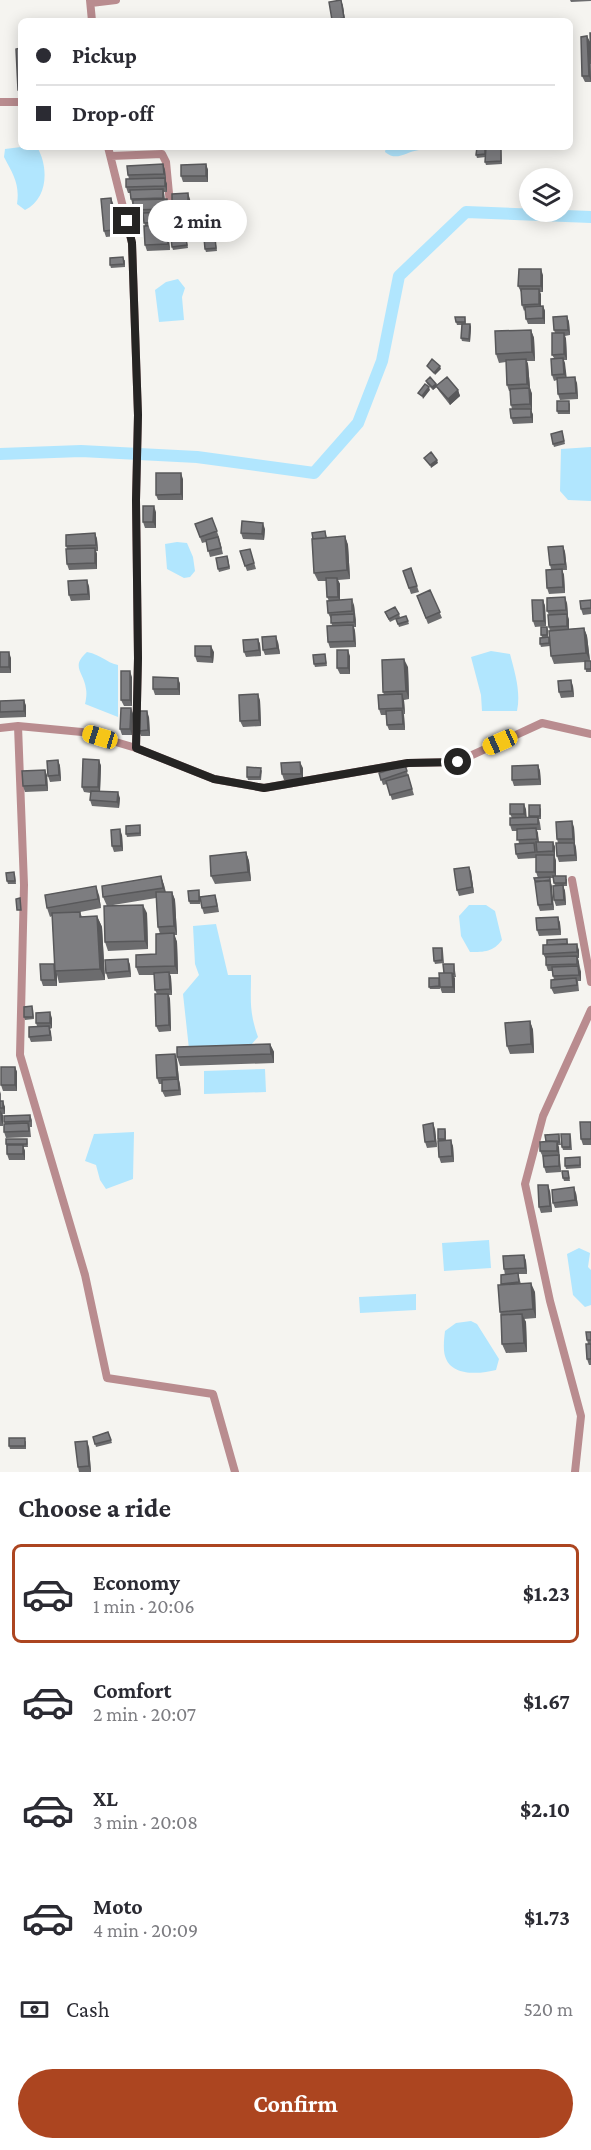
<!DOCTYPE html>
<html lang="en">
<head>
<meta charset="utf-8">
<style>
  :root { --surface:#fff; --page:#f2f2f3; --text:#2b2b33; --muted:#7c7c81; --line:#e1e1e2; --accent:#ac4520 }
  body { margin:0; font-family:"Crimson Pro",serif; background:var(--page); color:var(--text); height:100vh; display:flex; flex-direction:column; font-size:22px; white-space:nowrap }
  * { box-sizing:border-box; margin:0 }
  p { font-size:20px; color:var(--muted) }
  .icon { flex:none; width:33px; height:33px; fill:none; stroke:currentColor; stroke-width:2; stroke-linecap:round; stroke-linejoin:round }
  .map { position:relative; height:1472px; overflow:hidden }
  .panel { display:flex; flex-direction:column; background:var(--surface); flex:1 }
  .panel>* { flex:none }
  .top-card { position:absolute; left:18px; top:18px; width:555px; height:132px; border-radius:9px; box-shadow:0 3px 15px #0003; display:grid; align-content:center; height:132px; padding:0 18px; background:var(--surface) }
  .buttons { position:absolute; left:519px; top:168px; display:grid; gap:12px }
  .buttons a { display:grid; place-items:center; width:54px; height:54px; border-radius:50%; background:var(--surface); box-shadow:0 3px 15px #0003; font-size:30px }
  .end { position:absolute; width:27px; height:27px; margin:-14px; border:8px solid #252423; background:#fff; box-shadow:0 0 0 3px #fff }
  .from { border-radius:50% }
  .bubble { position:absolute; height:42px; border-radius:21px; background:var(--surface); box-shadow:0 3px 15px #0003; font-size:20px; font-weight:700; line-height:42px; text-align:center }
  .car { position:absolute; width:18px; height:36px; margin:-18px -9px; border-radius:8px; box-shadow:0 0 4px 2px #0007; background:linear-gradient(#f5c518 24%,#345 0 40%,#f5c518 0 76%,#345 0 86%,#f5c518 0) }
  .top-card b { display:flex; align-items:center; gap:21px; height:57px; font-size:22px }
  .top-card b+b { border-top:2px solid var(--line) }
  .top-card i { width:15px; height:15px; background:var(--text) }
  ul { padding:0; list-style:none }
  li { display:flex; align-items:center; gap:18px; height:99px; margin:0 12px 9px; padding:0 6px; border:3px solid transparent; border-radius:9px }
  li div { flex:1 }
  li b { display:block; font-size:22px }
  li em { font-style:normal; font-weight:700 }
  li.active { border-color:var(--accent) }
  li>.icon { width:54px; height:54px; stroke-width:1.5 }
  h2 { padding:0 18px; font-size:27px; line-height:72px }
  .pay { display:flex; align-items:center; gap:15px; height:66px; padding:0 18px; font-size:22px }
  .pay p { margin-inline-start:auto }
  .cta { display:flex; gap:12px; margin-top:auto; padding:12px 18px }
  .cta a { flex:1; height:69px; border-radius:36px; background:var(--accent); color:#fff; font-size:24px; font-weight:700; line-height:69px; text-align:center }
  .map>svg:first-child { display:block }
  .water { fill:#b1e6fe }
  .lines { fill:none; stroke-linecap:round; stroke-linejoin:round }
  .canal { stroke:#b1e6fe; stroke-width:12 }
  .street { stroke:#b98c8f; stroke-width:8 }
  .wall { fill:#6c6c6e }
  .shaded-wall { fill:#58585a }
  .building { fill:#7d7d80; stroke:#58585a; stroke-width:1.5 }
  .route { stroke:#252423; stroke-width:8 }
</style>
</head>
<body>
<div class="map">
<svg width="591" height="1472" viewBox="0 0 591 1472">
  <rect width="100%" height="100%" fill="#f5f4f0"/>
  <path class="water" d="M21,147H37C49,167 48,199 25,210L17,204C20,184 13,174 4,157L5,149Z
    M386,147H435V149C429,149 424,149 419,150C405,152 397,162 385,152Z
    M178,279L185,288L182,297L184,320L159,322L155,290L166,282Z
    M591,447V501L568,500L560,491L561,449Z
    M177,542L187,543L193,557L195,571L190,577L184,578L167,569L165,544Z
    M491,651L510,654C515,673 521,692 517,711H482L481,695L471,657Z
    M87,652C102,655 105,662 118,665V717L85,704C86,700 87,694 86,689C84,672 70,667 87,652Z
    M469,905H486L495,911L502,940C493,952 485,952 470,952L461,936L459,916Z
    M216,924L228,975H251C251,1002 249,1011 258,1037L251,1045L189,1049L183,994L199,975L195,964L193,926Z
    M265,1069L266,1092L204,1094V1071Z
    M134,1132L133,1179L106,1189L100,1180L96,1165L85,1161L94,1134Z
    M489,1240L491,1268L444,1271L442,1243Z
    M579,1248L590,1253L588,1267L591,1270V1305L585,1307L573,1295L567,1254Z
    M416,1294V1310L360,1313L359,1297Z
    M471,1321L477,1324L499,1359L496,1370C480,1374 451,1377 445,1356C443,1349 444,1339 445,1331L456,1323Z"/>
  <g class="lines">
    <path class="canal" d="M0,454L81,451L197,457L314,473L358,423L382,361L399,276L466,212L591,217"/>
    <path class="street" d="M90,0L92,21
      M91,3L116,0
      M0,102H21
      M108,147L132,243L138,415L136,500L138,658L136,748
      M111,156L162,154L166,162L173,236
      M18,726L24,885L20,1055L85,1275L107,1378L213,1394L235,1472
      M0,728L18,726L82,732L136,748L214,779L264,788L408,763L457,762L542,723L591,734
      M572,880L591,982
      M575,1472L581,1416L550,1301L525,1184L543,1116L591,1010"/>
  </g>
  <path class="wall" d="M341,0L343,6L345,21H332V20Z
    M570,0H591V1L571,2Z
    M587,36L590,42L591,82H585L582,76Z
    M21,48V99L18,90Z
    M477,147H501L502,164L486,165L485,162L486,157L477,158L476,155Z
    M163,164L165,170L166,180H165L167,184V192H164L165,199L169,204V214L164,215L166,225L168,231L170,250L147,251L145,245V226L143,216H136L131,199L130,193H128L126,187L129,179L128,175Z
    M206,164L208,170V182H183L181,176Z
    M190,199L191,210H174L172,205Z
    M113,203L116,236L106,237L104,231Z
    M210,209L212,220L202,221L201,218Z
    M192,225V236H178L176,230Z
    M186,237L188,248L173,250L172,247Z
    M215,237L217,251L206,252L205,249Z
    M125,260V267L111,268L110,265Z
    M543,275V292H540L541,306H543L545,311V324H528L526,319L525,310L524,311L522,305L521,292L518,286Z
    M567,316L569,322L570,335L565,336L566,339L567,360H564L566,377L577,383L578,399L560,400L558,394L557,380L554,381L552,375L554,358L552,355L555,333L554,330Z
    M465,317L466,324H470L471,327L470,342L462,341L461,338L462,325H457L456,322Z
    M531,330L534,338L535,361H527L528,364L530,388L532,394V410H531L533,415V423L513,424L511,418L512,409L511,405L510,391H509L507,385L506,362L499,363L496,354Z
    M426,381L436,384L437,385L458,390L460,396L450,405L439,391L437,387L433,390L427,384Z
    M570,403V414H558L557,411Z
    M562,431L565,444L554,447L553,444Z
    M183,479V500H158L156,495Z
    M156,512V528H145L143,522Z
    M212,518L219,537L223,554L210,557L206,542L202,543L195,524Z
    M265,529L264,540L243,539L241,533Z
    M325,531L327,538L345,536L348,545L350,579L338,580L340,584V600L354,605L356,620V627H354L355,631L356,647L330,648L328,642L332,626L331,619L328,613L329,601L327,597V581H318L314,573Z
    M95,533L97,539L98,551H96L97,554V569L69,570L67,564V549L66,546Z
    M563,546L565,552L567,570H562L564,575L565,593L549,594L547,588L551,569L550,565Z
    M250,549L256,569L247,571L240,551Z
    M228,558L230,569L219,572L218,569Z
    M411,568L419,592L411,594L403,571Z
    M89,586L90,600L71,601L69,595Z
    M430,590L442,618L428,624L417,596Z
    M543,600L545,606L546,626L535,627L533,621Z
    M591,600V614L583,615L581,609Z
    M567,603L568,616L569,620V629L584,628L587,636L590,661H591V672H586L585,662L554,664L551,656L550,646L541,647L540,644L542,637L541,635L547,627L548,630V637L549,640L550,631L549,627V615L547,611Z
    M399,614L400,617L397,619L406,616L409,624L399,627L396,619L390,622L386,615Z
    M258,639L260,644L261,656L246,657L244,652Z
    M278,642L280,654L265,655L263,650Z
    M0,652L11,658V673H0Z
    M214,652L213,663L197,662L195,656Z
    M325,654L327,666L315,667L314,664Z
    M350,656V674H340L337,668Z
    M408,667L409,699L404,700L405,714H404L405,730H389L387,725L386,715H381L379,709L384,695L383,692Z
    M132,677V706H124L121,700Z
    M178,678L180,684V695H155L153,689Z
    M573,686L574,697L561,698L559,692Z
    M24,700L26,706V717L0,718V701Z
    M260,700L261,726L243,727L240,721Z
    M131,708L133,714L132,735H122L120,729Z
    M149,717L150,736H141L139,731Z
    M58,760L60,766L61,781L50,782L48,776Z
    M99,760L101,766L100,791L120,798L119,808L92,806L90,800L91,793L84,792L82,787Z
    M405,765L414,795L392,800L387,784L383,785L379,773Z
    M538,765L540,771L541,785L514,786L512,780Z
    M303,768V780H284L282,774Z
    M262,770L261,780H248L247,777Z
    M47,775L48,791L25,792L23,786Z
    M541,808V819H539L540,823L541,830H537L539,842H553L555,847V857L556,861V876L567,879V886H563L565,891L566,905L556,906L554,900L555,886L553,878H550L554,910L540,911L538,905V878L536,872V858L518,859L516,854L519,844L517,831H512L510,825L512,818L510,814L526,809V818H530L529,816Z
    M140,825L141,836L127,837L126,834Z
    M574,827L575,844L576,848L577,861L559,862L557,856L558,843L557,839Z
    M122,835L123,851L114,852L112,846Z
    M246,852L249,861L251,881L215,884L211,876Z
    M469,867L471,872L474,893L459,896L457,890Z
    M15,875L16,884H8L7,881Z
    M161,876L164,885L166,892H172L175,900L177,935H174L177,942L178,974H170L171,977L172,995H169L170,999L171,1031L159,1032L156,1026L157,994L155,990L154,975H139L136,967L156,954L160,934L158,927L156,898L107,906L103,897Z
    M199,890L200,897L215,895L217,901L219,912L204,914L202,908L200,897V904H190L189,901Z
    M99,895L101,908L80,912L82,917L97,916L102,927L105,980L59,983L57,975V986H43L41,980L55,965L52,916L50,917L47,908Z
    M147,913L148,949L108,951L105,942Z
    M558,917L560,923L561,935L539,936L537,930Z
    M567,939L568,944L579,950V958H578L581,972V981H578L579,991L554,994L551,988L554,980L552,971H548L546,965V959L543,954L547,945Z
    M442,948L443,951L444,963L435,964L434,961Z
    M128,959L130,965L131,977L108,979L106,973Z
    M454,964L456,977H454L455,993H442L440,987L444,973Z
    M439,978L440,989H430L429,987Z
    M33,1009L34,1019L25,1020L24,1017Z
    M52,1018V1028L50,1029L52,1041L31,1042L29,1037L37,1026L36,1023Z
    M530,1021L533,1030L534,1053L510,1054L507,1046Z
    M270,1044L274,1052V1063L180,1066L177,1057Z
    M175,1054L177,1060L179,1080L180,1085L181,1095L165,1097L162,1091V1084H159L157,1078Z
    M15,1067L17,1072V1091H3L1,1085Z
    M0,1091L1,1094V1101L5,1107V1114H2L3,1126H0Z
    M30,1115L32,1120V1127H30L31,1137L6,1138L4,1132L5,1124L4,1122Z
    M591,1122V1145H583L581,1139Z
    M435,1129L437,1147L427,1148L425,1142Z
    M445,1129L446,1132V1140L453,1146L454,1162L441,1163L439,1157L438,1139Z
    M559,1134L561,1145H558L561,1172L546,1173L544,1167L543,1157L540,1151L546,1141Z
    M570,1134L571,1137L572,1150H563L562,1147Z
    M6,1139H27L28,1147H23L25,1151V1160H9L7,1154Z
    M580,1157L581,1168L566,1169L565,1166Z
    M568,1171L570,1181H564L563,1178Z
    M550,1191L552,1212L541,1213L539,1207Z
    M576,1193L578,1206L555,1208L553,1203Z
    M524,1255L526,1261L527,1274H518L521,1284L535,1292L536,1318L524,1319L526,1322L527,1352L506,1353L502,1344L501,1316L500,1312L501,1284L505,1275L504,1269Z
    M591,1332V1365H589L587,1359L588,1344L587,1340Z
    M108,1432L112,1443L96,1447L93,1437Z
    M26,1441V1449H10L9,1446Z
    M89,1447L91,1472H79L78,1467Z"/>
  <path class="shaded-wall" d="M341,0L343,6L345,21L344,18Z
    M587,36L590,42L591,82L589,76Z
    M163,164L165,170L166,180L164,174Z
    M206,164L208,170V182L206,176Z
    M165,178L167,184V192L165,186Z
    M188,193L190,199L191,210L188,204Z
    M111,198L113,203L116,236L114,230Z
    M167,199L169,204V214L167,209Z
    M190,219L192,225V236L190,230Z
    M166,225L168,231L170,250L168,244Z
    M541,269L543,275V292L541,286Z
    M539,289L541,294V310L539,304Z
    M543,306L545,311V324L543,318Z
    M567,316L569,322L570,335L568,330Z
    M470,324L471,327L470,342L469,339Z
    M531,330L534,338L535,361L532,352Z
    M564,333L566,339L567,360L564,354Z
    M563,358L565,363L567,380L564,374Z
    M526,359L528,364L530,388L532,394V410L530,404V389L527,384Z
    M440,366L441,369L435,375L434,373Z
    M575,377L577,383L578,399L576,393Z
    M436,384L437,386L433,390L432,387Z
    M429,387L430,390L423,399L422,396Z
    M458,390L460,396L450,405L448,399Z
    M531,409L533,415V423L531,417Z
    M437,460L438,463L431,468L430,465Z
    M181,473L183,479V500L181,494Z
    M154,506L156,512V528L153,522Z
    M263,523L265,529L264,540L262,534Z
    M95,533L97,539L98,551L96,545Z
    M345,536L348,545L350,579L347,570Z
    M563,546L565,552L567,570L565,564Z
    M95,548L97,554V569L95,563Z
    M562,569L564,575L565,593L563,587Z
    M337,578L340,584V602L338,597Z
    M87,580L89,586L90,600L88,594Z
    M565,597L567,603L568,616L566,610Z
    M352,599L354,605L356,627L354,622Z
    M543,600L545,606L546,626L544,621Z
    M567,614L569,620V632L567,626Z
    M353,625L355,631L356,647L354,641Z
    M584,628L587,636L590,661L586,653Z
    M276,636L278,642L280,654L277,648Z
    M258,639L260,644L261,656L259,650Z
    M211,646L214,652L213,663L211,657Z
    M348,650L350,656V674L348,668Z
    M9,652L11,658V673L9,667Z
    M404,659L408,667L409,699L406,691Z
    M130,671L132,677V706L130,700Z
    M178,678L180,684V695L178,689Z
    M571,680L573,686L574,697L572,691Z
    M258,694L260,700L261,726L259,720Z
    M402,694L404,700L405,714L403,708Z
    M24,700L26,706V717L24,711Z
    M131,708L133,714L132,735L130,729Z
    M402,710L404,716L405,730L403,724Z
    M147,711L149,717L150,736L148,730Z
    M58,760L60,766L61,781L59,775Z
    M99,760L101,766L100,793L98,787Z
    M300,762L303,768V780L301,774Z
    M538,765L540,771L541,785L539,779Z
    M45,770L47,775L48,791L46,785Z
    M118,792L120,798L119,808L117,802Z
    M524,804L526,809L527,820L524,814Z
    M572,821L574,827L575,844L576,848L577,861L575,855L574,843L573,839Z
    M536,828L538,833L539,845L537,839Z
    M120,829L122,835L123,851L121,846Z
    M553,842L555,847V857L553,851Z
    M246,852L249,861L251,881L248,872Z
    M554,855L556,861V878L554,872Z
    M469,867L471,872L474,893L472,887Z
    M161,876L164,885L166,897L163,888Z
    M550,880L552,886L554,910L552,904Z
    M563,885L565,891L566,905L564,900Z
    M96,886L99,895L101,908L98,899Z
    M172,892L175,900L177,935L174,926Z
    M143,905L147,913L148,949L145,941Z
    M97,916L102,927L105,980L100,969Z
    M558,917L560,923L561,935L559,929Z
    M174,933L177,942L178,974L175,966Z
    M577,944L579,950V958L577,952Z
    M577,956L579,962V968L581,972V981L579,975Z
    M128,959L130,965L131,977L129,971Z
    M54,964L57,975V986L55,980Z
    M169,972L171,977L172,995L170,989Z
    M452,973L455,978V993L453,987Z
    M168,994L170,999L171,1031L169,1025Z
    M50,1012L52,1018V1028L50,1023Z
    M530,1021L533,1030L534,1053L531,1044Z
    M49,1026L51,1032L52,1041L50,1035Z
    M270,1044L274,1052V1063L271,1054Z
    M175,1054L177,1060L179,1080L180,1085L181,1095L177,1077Z
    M15,1067L17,1072V1091L15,1085Z
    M3,1101L5,1107V1114L3,1108Z
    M0,1110L3,1115V1126L1,1120Z
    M433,1123L435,1129L437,1147L435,1141Z
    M451,1140L453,1146L454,1162L452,1156Z
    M557,1141L559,1147L561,1172L559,1166V1155L557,1151Z
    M23,1145L25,1151V1160L23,1154Z
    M548,1185L550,1191L552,1212L550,1206Z
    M574,1187L576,1193L578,1206L575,1200Z
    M524,1255L526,1261L527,1274L525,1268Z
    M531,1283L535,1292L536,1318L533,1309Z
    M522,1314L526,1322L527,1352L524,1343Z
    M87,1441L89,1447L91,1472L89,1466Z"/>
  <path class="building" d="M341,0L344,18L332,20L329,2Z
    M590,33H591V64Z
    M587,36L589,76H582L581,37Z
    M21,48V90H18L16,49Z
    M477,147H485V154L476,155Z
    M486,147H501V161L485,162Z
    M163,164L164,174L128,175L127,166Z
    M206,164V176H181V165Z
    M165,178V186L126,187V179Z
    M163,189V198L131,199L130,190Z
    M188,193V204L172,205V194Z
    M111,198L114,230L104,231L101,199Z
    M167,199V209L133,210V200Z
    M210,209L211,217L201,218L200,210Z
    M164,212V222L144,223L143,213Z
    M175,219H190V230H176Z
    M166,225L168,244L145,245L144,226Z
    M186,237L187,245L172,247L171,238Z
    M215,237L216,248L205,249L204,238Z
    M123,257L124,264L110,265V258Z
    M519,269H541V286H518Z
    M521,289H539V304L522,305Z
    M543,306V318L526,319L525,307Z
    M567,316L568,330H554L553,317Z
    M455,317H465V322H456Z
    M462,324H470L469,339L461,338Z
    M531,330L532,352L496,354L495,331Z
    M552,333H564V354L552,355Z
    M563,358L564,374L552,375L551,359Z
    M432,359L440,366L434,373L427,366Z
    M526,359L527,384L507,385L506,360Z
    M430,377L436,384L432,387L426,381Z
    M447,377L458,390L448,399L436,386Z
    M575,377L576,393L558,394L557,378Z
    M425,384L429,387L422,396L418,393Z
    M529,388L530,404L511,405L510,389Z
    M557,401H569V411H557Z
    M510,409H531V417L511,418Z
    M562,431L564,441L553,444L551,434Z
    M431,452L437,460L430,465L424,458Z
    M156,473H181V494L156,495Z
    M143,506H154L153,522H143Z
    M212,518L217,531L200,537L195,524Z
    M242,521L263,523L262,534L241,533Z
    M325,531L326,538L313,539L312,533Z
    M95,533L96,545L66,546V535Z
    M345,536L347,570L314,573L312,539Z
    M218,537L221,548L208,551L206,540Z
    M563,546L565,564L550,565L548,547Z
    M95,548V563L67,564L66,549Z
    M250,549L254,563L245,566L240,551Z
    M227,556L229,567L218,569L216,558Z
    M411,568L417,586L409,588L403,571Z
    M562,569L563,587L547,588L546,570Z
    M326,578H337L338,597H327Z
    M87,580L88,594L69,595L68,581Z
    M430,590L440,612L426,618L417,596Z
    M565,597L566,610L547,611V598Z
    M352,599V611L328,613L327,601Z
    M532,600H543L544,621H533Z
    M591,600V608L581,609L580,601Z
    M395,607L399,614L389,619L385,612Z
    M354,614V622L331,623V615Z
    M567,614V626L549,627L548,615Z
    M406,616L408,621L398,624L396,619Z
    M353,625L354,641L328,642L327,626Z
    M541,627H547V635H541Z
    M584,628L586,653L551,656L549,631Z
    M276,636L277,648L263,650L262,637Z
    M549,637V643L540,644V638Z
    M258,639L259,650L244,652L243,640Z
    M195,646H211V657L195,656Z
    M337,650H348V668H337Z
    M0,652H9V667H0Z
    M325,654L326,663L314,664L313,655Z
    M404,659L406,691L383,692L382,660Z
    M585,661H591V669H585Z
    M121,671H130V700H121Z
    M153,677L178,678V689H153Z
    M571,680L572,691L559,692L558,681Z
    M258,694L259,720L240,721L239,695Z
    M402,694L403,708L379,709L378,695Z
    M24,700V711L0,712V701Z
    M121,708H131L130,729H120Z
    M402,710L403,724L387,725L386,711Z
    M138,711H147L148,730L139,731Z
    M83,759L99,760L98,787H82Z
    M58,760L59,775L48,776L47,761Z
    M300,762L301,774H282L281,763Z
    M405,765L407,771L381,780L379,773Z
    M538,765L539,779L512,780V766Z
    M247,767L261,768L260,777H247Z
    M45,770L46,785L23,786L22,771Z
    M408,775L412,789L390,795L386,781Z
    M91,791L118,792L117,802L90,800Z
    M510,804H524V814H510Z
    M529,805H540V816H529Z
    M538,817V824L510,825V818Z
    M572,821L573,839H557L556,822Z
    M140,825V833L126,834V826Z
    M536,828L537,839L517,840V829Z
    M120,829L121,846H112L111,830Z
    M536,842H553V851L537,852Z
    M534,843L535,852L516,854L515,844Z
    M556,843H574L575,855L557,856Z
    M246,852L248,872L211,876L210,856Z
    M536,855H554V872H536Z
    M469,867L472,887L457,890L454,869Z
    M14,872L15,881H7L6,873Z
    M161,876L163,888L103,897L102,886Z
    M553,876H566V883H554Z
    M550,877V881H535L534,878Z
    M550,880L552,904L538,905L535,882Z
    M563,885L564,900H554L553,886Z
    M96,886L98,899L47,908L45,895Z
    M199,890V901H189L188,891Z
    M156,892H172L174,926L158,927Z
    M215,895L217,906L202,908L200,897Z
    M20,898L21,910H17L16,899Z
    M143,905L145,941L105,942L104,906Z
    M80,912V917L97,916L100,969L55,971L52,913Z
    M558,917L559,929L537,930L536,918Z
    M174,933L175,966L136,967V955L156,954V934Z
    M567,939V944L547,945V940Z
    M577,944V952L543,954V945Z
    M433,948H442V960L434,961Z
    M577,956V964L546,965V957Z
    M128,959L129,971L106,973L105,960Z
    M40,964H54L55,980H41Z
    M443,964H454V974H453L452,973H444Z
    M578,966L579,975L553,976L552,967Z
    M169,972L170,989L155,990L154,973Z
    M439,973H452L453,987H440Z
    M429,978H439V986L429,987Z
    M576,978L577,985L551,988V980Z
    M155,994H168L169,1025L156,1026Z
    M32,1006L33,1017H24V1007Z
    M50,1012V1023H36V1013Z
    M530,1021L531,1044L507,1046L505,1023Z
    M49,1026L50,1035L29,1037V1027Z
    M270,1044L271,1054L177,1057V1047Z
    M175,1054L177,1077L157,1078L156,1055Z
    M1,1067H15V1085H1Z
    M178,1079L179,1090L162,1091V1080Z
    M0,1101H3V1108H0Z
    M30,1115V1121L4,1122V1116Z
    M580,1122H591V1139H581Z
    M28,1123L29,1131L4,1132V1124Z
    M433,1123L435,1141L425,1142L423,1125Z
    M438,1129H445V1139H438Z
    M559,1134V1142L546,1141L545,1135Z
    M561,1134H570V1147H562Z
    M6,1139H27V1144H6Z
    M451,1140L452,1156L439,1157L438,1141Z
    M557,1141V1151H540V1142Z
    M7,1145H23V1154H7Z
    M559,1155V1166L544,1167L543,1156Z
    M580,1157V1165L565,1166V1158Z
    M562,1171H568L569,1178H563Z
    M538,1185H548L550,1206L539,1207Z
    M574,1187L575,1200L553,1203L552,1190Z
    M524,1255L525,1268L504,1269L503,1256Z
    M518,1273L519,1282L501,1284V1275Z
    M531,1283L533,1309L500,1312L498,1285Z
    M522,1314L524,1343L502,1344L501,1315Z
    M586,1332H591V1340H587Z
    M586,1344H591V1359H587Z
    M108,1432L111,1440L95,1444L93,1437Z
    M9,1438H25V1446H9Z
    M87,1441L89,1466L78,1467L75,1442Z"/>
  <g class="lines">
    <path class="route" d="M127,221L132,243L138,415L136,500L138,658L136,748L214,779L264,788L408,763L458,762"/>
  </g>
</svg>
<div class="buttons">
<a><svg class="icon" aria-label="layers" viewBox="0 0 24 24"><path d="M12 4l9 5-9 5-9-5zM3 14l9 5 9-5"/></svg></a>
</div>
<i class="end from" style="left:458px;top:762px"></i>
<i class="end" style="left:127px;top:221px"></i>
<div class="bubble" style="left:148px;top:200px;width:99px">2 min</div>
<i class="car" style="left:100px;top:737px;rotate:287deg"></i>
<i class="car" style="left:500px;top:742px;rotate:246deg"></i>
<div class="top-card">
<b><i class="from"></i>Pickup</b>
<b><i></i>Drop-off</b>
</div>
</div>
<section class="panel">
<h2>Choose a ride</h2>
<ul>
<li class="active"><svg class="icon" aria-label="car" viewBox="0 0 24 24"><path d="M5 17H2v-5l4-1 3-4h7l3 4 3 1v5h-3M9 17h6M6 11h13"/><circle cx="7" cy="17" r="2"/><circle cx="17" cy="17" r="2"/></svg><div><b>Economy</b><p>1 min · 20:06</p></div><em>$1.23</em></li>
<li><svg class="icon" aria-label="car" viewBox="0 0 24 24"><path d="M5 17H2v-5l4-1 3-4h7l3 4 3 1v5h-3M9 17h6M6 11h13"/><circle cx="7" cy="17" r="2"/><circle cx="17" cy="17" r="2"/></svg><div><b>Comfort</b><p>2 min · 20:07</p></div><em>$1.67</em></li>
<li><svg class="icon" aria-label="car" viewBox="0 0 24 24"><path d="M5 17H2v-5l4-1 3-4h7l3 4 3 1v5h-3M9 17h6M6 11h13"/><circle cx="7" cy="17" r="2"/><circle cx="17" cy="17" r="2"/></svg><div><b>XL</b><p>3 min · 20:08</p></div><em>$2.10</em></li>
<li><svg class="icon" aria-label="car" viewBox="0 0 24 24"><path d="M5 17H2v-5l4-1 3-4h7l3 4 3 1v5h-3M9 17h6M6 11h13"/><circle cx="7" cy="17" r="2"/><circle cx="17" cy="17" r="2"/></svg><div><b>Moto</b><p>4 min · 20:09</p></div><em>$1.73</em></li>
</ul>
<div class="pay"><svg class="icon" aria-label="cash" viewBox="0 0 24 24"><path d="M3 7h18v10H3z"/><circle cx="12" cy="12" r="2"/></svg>Cash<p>520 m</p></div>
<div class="cta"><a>Confirm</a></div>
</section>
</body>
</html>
